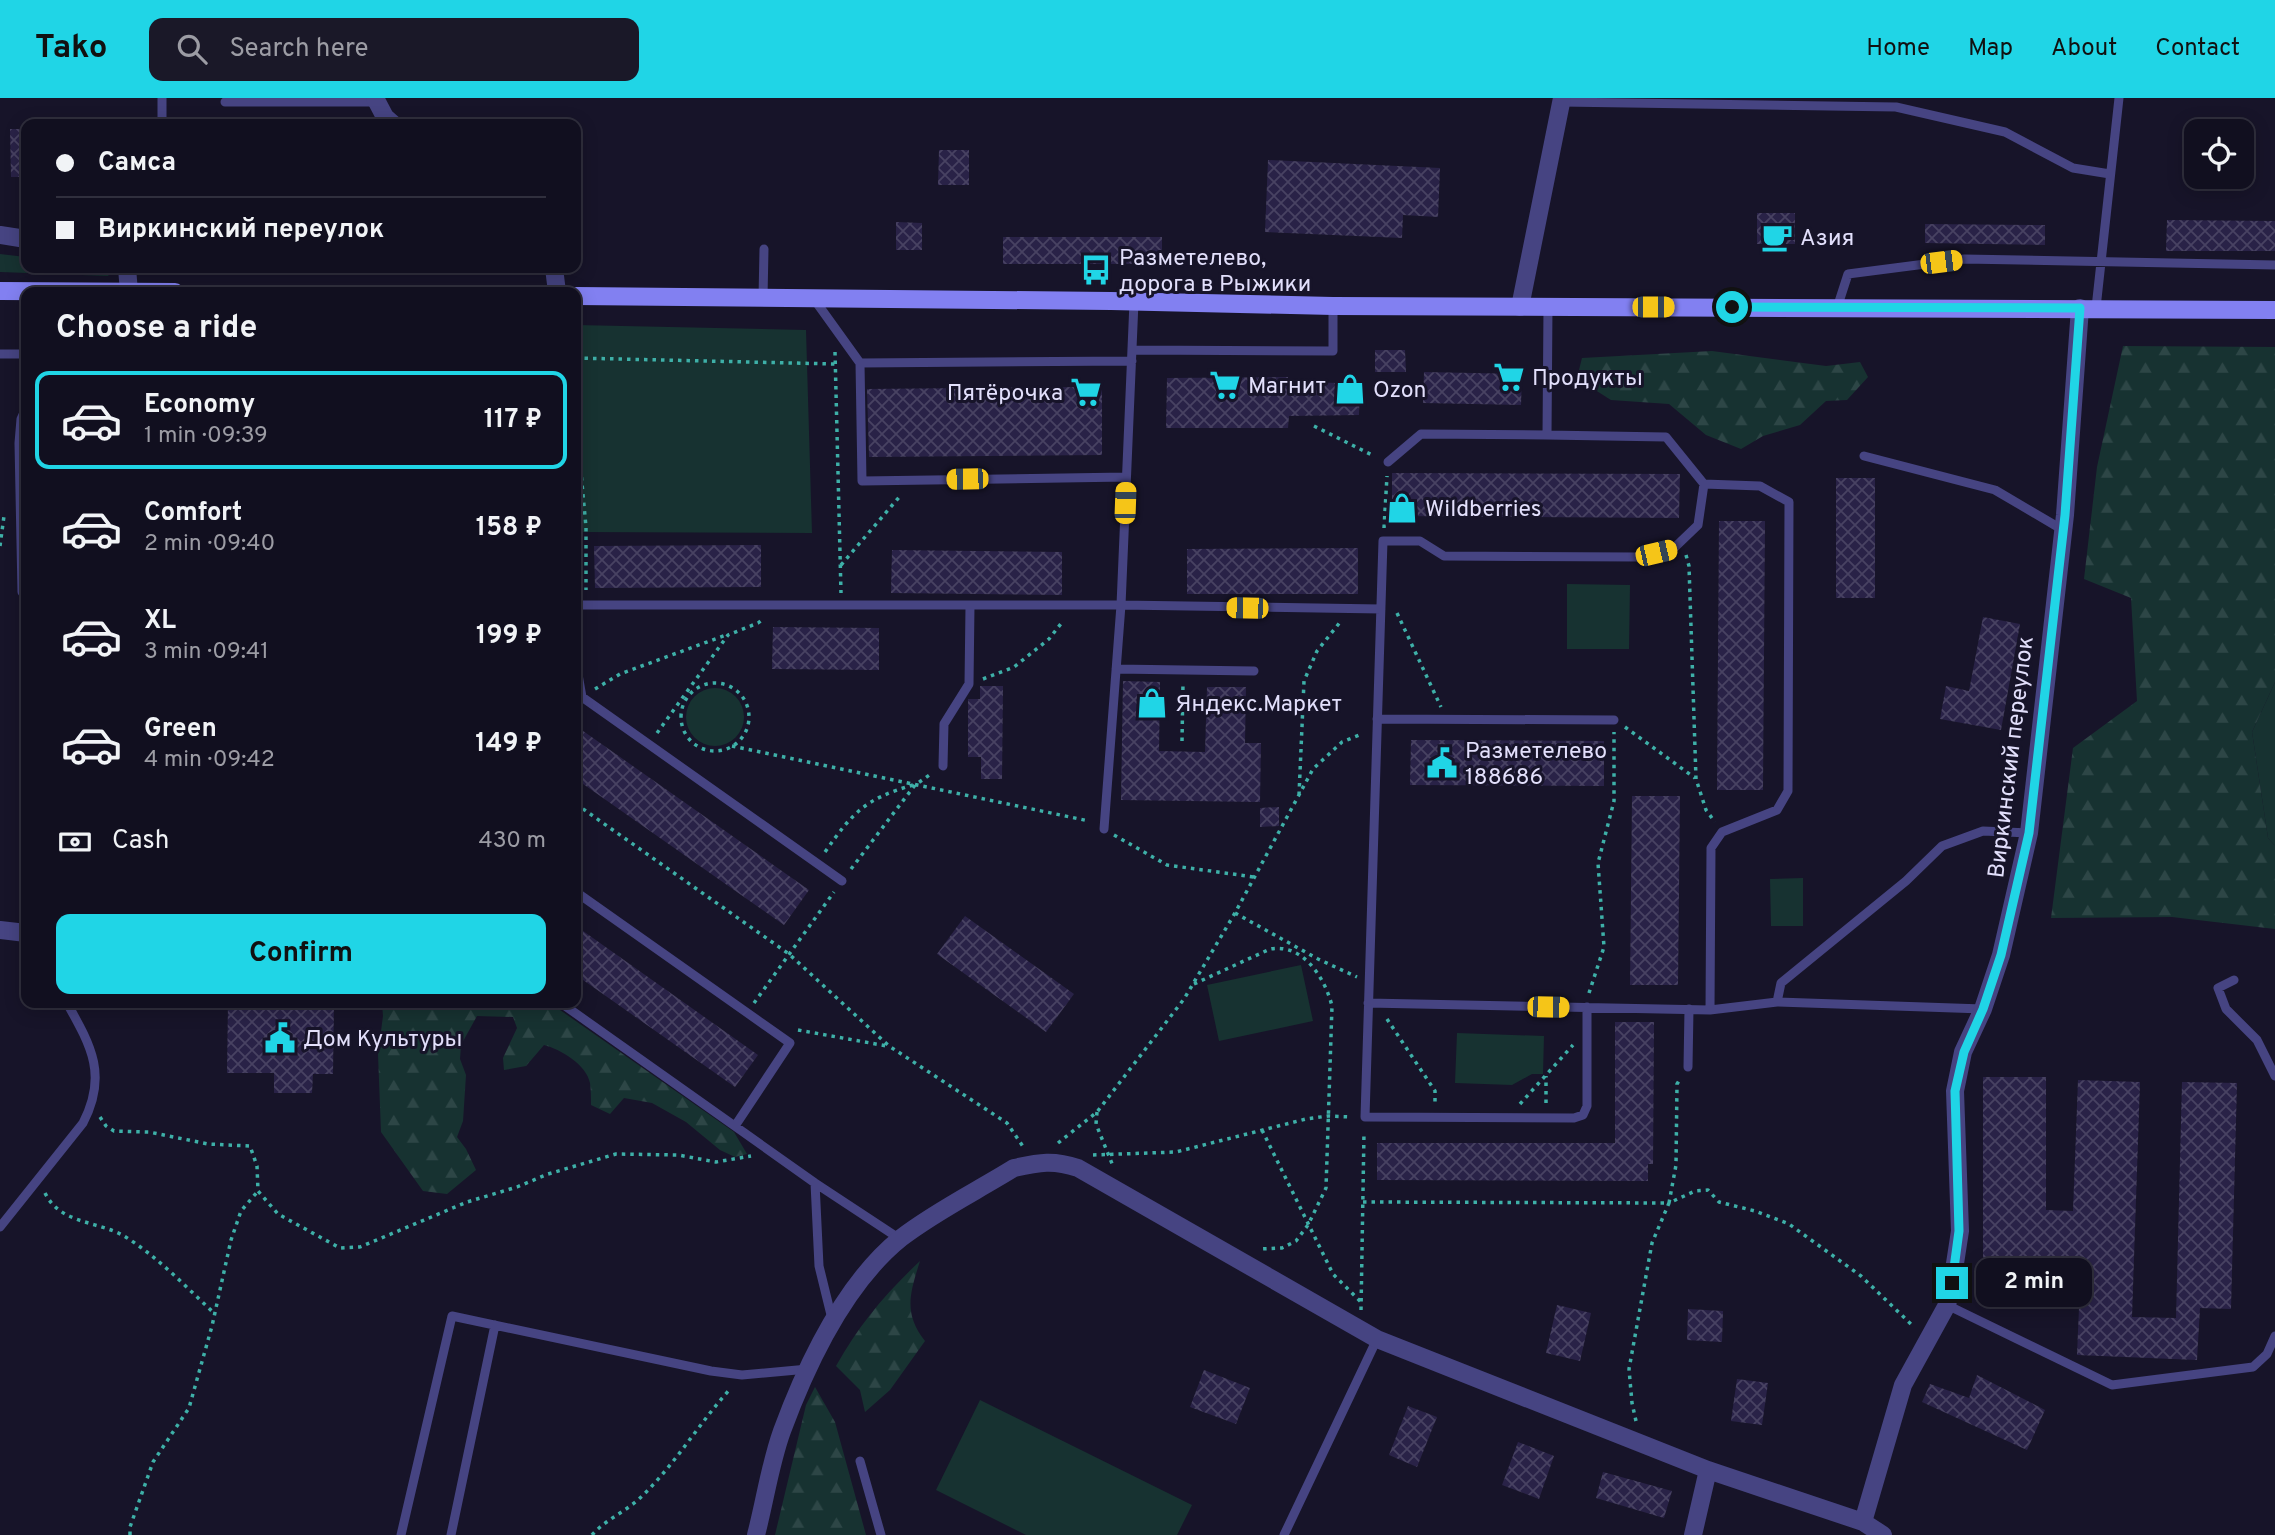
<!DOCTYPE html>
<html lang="en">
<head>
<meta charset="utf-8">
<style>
  :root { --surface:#110f1f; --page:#1a1828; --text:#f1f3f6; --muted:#9c9ca4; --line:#302f3d; --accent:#20d5e6 }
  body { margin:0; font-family:Overpass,sans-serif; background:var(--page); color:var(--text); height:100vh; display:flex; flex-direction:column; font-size:26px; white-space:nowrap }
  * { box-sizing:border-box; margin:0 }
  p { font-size:23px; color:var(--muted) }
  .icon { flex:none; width:38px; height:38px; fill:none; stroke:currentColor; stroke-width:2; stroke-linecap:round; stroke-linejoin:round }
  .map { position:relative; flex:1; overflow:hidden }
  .panel { position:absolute; left:21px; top:189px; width:560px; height:721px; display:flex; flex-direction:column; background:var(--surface); border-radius:14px; box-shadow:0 4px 18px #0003,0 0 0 2px var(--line) }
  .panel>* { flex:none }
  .top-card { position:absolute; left:21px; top:21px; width:560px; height:154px; border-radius:14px; box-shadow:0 4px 18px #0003,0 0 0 2px var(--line); display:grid; align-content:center; height:154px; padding:0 35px; background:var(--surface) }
  .buttons { position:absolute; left:2184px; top:21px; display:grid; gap:14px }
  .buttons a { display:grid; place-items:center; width:70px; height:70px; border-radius:14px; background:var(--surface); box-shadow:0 4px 18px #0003,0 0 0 2px var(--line); font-size:35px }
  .end { position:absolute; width:32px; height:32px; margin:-16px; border:9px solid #20d5e6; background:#111; box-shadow:0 0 0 4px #111 }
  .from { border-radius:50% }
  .bubble { position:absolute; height:49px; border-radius:14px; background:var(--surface); box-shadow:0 4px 18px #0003,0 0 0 2px var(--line); font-size:23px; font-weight:700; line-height:49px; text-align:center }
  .car { position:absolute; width:21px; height:42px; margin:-21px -10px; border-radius:9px; box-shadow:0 0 5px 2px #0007; background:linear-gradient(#f5c518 24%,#345 0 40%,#f5c518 0 76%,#345 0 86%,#f5c518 0) }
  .top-card b { display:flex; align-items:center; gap:24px; height:66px; font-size:26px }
  .top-card b+b { border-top:2px solid var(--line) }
  .top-card i { width:18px; height:18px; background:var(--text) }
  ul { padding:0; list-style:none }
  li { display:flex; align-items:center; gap:21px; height:98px; margin:0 14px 10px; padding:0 21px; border:4px solid transparent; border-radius:14px }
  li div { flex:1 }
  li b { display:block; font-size:26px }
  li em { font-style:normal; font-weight:700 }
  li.on { border-color:var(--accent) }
  li>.icon { width:63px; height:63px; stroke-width:1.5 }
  h2 { padding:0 35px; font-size:32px; line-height:84px }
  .pay { display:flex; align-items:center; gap:18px; height:77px; padding:0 35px; font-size:26px }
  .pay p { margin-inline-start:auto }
  .button { display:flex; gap:14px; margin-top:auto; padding:14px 35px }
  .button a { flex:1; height:80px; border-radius:14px; background:var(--accent); color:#111; font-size:28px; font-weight:700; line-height:80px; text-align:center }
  header { display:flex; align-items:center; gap:42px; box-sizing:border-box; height:98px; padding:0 35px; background:var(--accent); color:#111 }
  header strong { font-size:33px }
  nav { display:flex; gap:38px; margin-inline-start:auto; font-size:24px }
  .search { width:490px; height:63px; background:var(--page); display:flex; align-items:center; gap:18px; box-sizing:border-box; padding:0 24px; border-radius:14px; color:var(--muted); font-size:26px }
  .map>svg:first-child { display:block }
  .green { fill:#173231 }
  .forest { fill:url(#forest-firs) }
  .building { fill:url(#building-cross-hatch) }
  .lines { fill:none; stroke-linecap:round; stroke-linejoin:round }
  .path { stroke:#3eb0a8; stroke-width:3.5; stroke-dasharray:3.5 5; stroke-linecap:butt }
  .lane { stroke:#464482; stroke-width:9 }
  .street { stroke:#464482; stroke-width:18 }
  .secondary { stroke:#8280f1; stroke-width:18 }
  .route { stroke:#20d5e6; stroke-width:9 }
  .labels { text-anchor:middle; stroke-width:6; stroke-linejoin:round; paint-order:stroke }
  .poi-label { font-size:23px; fill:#e2dffb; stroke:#171429; text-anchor:start }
  .street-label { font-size:23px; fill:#e2dffb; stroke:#171429 }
</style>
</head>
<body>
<header>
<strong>Tako</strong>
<div class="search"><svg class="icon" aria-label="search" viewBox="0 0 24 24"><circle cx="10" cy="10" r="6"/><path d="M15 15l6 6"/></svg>Search here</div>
<nav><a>Home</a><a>Map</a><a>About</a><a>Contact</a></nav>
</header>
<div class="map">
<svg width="2275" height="1437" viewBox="0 0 2275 1437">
  <defs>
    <pattern id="forest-firs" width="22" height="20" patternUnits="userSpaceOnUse" patternTransform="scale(1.75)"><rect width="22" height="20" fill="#173231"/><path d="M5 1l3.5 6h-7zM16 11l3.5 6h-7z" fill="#2d4646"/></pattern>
    <pattern id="building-cross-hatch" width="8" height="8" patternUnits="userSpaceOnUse" patternTransform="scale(1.75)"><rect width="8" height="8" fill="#292247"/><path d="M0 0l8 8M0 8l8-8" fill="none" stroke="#484262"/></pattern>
  </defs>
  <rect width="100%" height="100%" fill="#171429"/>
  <path class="green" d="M0,156L26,159V170H98L109,178L0,174Z
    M576,227L806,232L812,435L576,434Z
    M1567,486L1630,487L1629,551H1567Z
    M2275,584V748L2268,740L2252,634Z
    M686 619a29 29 0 1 1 58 0a29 29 0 1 1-58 0Z
    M1803,780V828H1771L1770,781Z
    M1301,867L1313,923L1219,943L1207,887Z
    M1457,935L1544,938L1543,976H1532L1512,987L1455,985Z
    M980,1302L1192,1407L1177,1437H1026L936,1392Z"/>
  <path class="forest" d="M2123,248L2275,249V584L2252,634L2268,740L2275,748V831L2172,819L2051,820L2073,650L2137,603L2131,500L2084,481L2097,369Z
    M1712,253L1826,268L1860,264L1868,279L1847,302L1826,303L1800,327L1763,338L1741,351L1706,337L1669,306L1611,302L1592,290L1578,276L1582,260Z
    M382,905H550L734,1034L747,1056L735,1059L720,1052L686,1024L652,1005L624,1000L610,1016L591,1007C591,1000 591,992 590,985C587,967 560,951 544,947L526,968L504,972L503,960L517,930L513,919L477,918L461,947L460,961L466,977L463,1023L457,1039L466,1051L476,1072L447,1096L423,1093L381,1034L378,956L383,918Z
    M920,1163C910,1195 903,1215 925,1243L890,1292L865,1314L860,1292L836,1268C859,1227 885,1196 920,1163Z
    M815,1289L835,1324L866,1437H775L806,1307Z"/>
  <path class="building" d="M10,31H26V79H11Z
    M939,52H969V87H938Z
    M1268,62L1440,70L1438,119L1403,117L1402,140L1265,134Z
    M1757,115H1795V146H1757Z
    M2167,122L2275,123V153H2166Z
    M896,124L922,125V152H896Z
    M1925,126L2045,127V147L1925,145Z
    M1003,139H1162V166H1003Z
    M1375,252H1405L1406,274H1375Z
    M1424,274L1522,276L1521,307L1423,305Z
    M1288,279V283L1360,286L1359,317L1289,318L1288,330H1166L1167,280Z
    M1083,289H1102V357L869,359L867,291Z
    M1392,375L1680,376L1679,420L1392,418Z
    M1836,380H1875V500H1836Z
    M1719,423H1765L1763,692H1717Z
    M761,447V489L595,490L594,448Z
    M1358,450V496H1187V451Z
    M892,452L1062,454V497L891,495Z
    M1983,519L2020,526L2001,632L1940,621L1946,588L1969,593Z
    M773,529L879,530V572L772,571Z
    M1123,583L1160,584L1159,653L1205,654L1207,589H1246L1245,645H1261L1260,704L1121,702Z
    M980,588H1003L1002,681H981V659H968V601H980Z
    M576,628L809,792L784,827L576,681Z
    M1411,642L1604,643V688L1410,687Z
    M1632,698H1680L1678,887H1630Z
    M1279,709V728L1260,729V710Z
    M965,818L1074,896L1046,934L937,856Z
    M576,828L758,957L735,989L576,877Z
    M228,905H334L333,976H313L312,995H274V975H227Z
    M1615,924H1654L1653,1066H1648V1083L1377,1082V1045H1615Z
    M1983,979H2046V1112L2073,1113L2078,982L2140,984L2132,1219L2176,1220L2182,984L2237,985L2231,1211L2200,1210L2197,1262L2077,1257L2079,1210L2070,1209V1201H1983Z
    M1557,1207L1591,1215L1580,1263L1546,1255Z
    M1688,1211L1723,1213L1722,1244L1687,1242Z
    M1204,1272L1250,1290L1236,1326L1190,1309Z
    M1977,1277L2045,1312L2027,1352L1922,1304L1930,1286L1969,1300Z
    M1737,1281L1768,1285L1762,1327L1731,1323Z
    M1408,1308L1437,1319L1417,1369L1389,1357Z
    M1518,1344L1554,1358L1539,1401L1502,1387Z
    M1603,1374L1672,1393L1664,1420L1596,1400Z"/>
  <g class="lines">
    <path class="path" d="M835,254L841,495
      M576,260L835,266
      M576,320L586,429V492
      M1314,328L1374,358
      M1384,430L1387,378
      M0,448L4,418
      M1686,457L1689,468L1696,681L1706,712L1715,724
      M841,467L901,397
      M1397,515L1441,609
      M983,581L1014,569L1049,541L1063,523
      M681 619a34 34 0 1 1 68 0a34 34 0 1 1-68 0Z
      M595,591L620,576L726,537
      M1625,629L1695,680
      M657,635L728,537L758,525L763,521
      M1182,643L1183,585
      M732,648L1089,723
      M1299,697L1304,583L1317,553L1341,523
      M576,706L789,856L889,948L1007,1025L1024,1050
      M1114,737L1167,767L1254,779
      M825,754C853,714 865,701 913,687
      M851,771L915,687L931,676
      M1235,815L1318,861L1357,879
      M1194,886L1270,851C1303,845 1325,880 1332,908L1326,1090L1308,1127L1296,1143L1282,1150L1260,1151
      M1589,895L1604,849L1598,765L1614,703V634
      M754,905L834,794
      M1387,921L1435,993V1007
      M798,932L887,948
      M1546,1005V978
      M1520,1006L1573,947
      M1097,1014L1096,1026L1113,1068
      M100,1019L106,1028L114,1033L149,1034L208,1046L250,1048L257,1068L258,1093L278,1116L340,1150L360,1149L467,1104L517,1089L548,1076L616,1056L678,1057L716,1064L751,1058
      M1262,1032L1333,1176L1362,1205
      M1058,1045L1097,1014L1184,901L1235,815L1313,671L1342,644L1362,636
      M1093,1057L1176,1054L1306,1021L1328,1018L1351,1019
      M45,1095C60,1126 98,1123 124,1138C157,1158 186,1189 215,1216
      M1363,1104L1669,1105L1676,1067L1677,986L1680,981
      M1361,1212L1364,1034
      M1636,1323L1632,1305L1629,1271L1652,1145L1669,1105L1695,1093L1708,1092L1719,1104L1755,1113L1789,1126L1861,1178L1914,1229
      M130,1437V1429L153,1364L189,1310L212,1228L231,1142L241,1113L258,1093
      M592,1437C605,1422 625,1414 640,1400C675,1367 699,1325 731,1290"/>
    <path class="lane" d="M225,4H375
      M1561,4L1896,9L2005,34L2073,70L2110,76
      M162,26V0
      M763,200L764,151
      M814,201L860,265L1132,263
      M1548,209L1547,337L1666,339L1704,386L1760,388L1789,404L1788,693L1777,712L1722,734L1711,750L1710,912
      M1837,210L1848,176L1964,161L2275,167
      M2096,210L2119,0
      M1133,252L1333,253V208
      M0,256H26
      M860,265L862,383L1126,379
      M26,310L21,321L19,345L22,494L26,498
      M1864,358L1995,392L2063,432
      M1388,364L1421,336L1547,337
      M576,507H1121L1381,511
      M576,565L582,599L842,783
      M1116,571L1254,573
      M1377,621L1614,622
      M943,668L944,626L969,586L970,508
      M1104,731L1121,507L1134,204
      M576,794L790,945L735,1028
      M2234,882L2218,890L2226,911L2257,942L2275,978
      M1777,904L1781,885L1906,783L1942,748L1983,733L2029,735
      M561,905L815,1085L900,1141
      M1368,905L1710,912L1777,904L1983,911
      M1587,909V1008L1583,1017L1574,1020L1365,1019L1383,443H1420L1444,458L1638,459L1673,451L1698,427L1704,386
      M1688,969L1689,911
      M815,1085L819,1168L832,1221
      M0,1129L83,1025C108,977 91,948 67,905
      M1947,1207L2112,1287L2253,1269L2267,1256L2275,1238
      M860,1363L881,1437
      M401,1437L452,1218L711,1273L742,1277L808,1271
      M451,1437L495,1227
      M1284,1437L1377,1241"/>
    <path class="street" d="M375,0L385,19L393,26
      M0,137L26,141
      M127,170L129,194
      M554,170L557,194
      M1520,209L1562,0
      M0,832L26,835
      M1863,1424L1903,1287L1947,1207L1952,1185L1960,1133L1955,993L1963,954L1983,911L2001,857L2029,735L2065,417L2080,210
      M756,1437C765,1403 770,1366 782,1333C806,1268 845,1185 901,1140C936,1113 977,1093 1014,1070C1040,1064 1054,1062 1078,1070L1377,1241L1708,1372L1863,1424L1883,1437
      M1693,1437L1708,1372"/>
    <path class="secondary" d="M0,193L175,194
      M576,198L1111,203L1333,208L2275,212"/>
  </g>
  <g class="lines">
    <path class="route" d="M1732,209L2080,210L2065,417L2029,735L2001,857L1983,911L1964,954L1955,993L1959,1133L1952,1185"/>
  </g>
  <defs>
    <g id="cafe-bare" transform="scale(2.415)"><path d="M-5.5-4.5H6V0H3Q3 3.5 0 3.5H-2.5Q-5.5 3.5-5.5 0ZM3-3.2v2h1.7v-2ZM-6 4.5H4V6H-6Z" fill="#20d5e6" stroke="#171429" stroke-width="2.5" paint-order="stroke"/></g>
    <g id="bus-bare" transform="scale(2.415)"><path d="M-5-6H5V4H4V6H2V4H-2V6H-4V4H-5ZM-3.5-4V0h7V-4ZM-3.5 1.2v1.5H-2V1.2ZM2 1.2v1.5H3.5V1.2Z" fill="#20d5e6" stroke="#171429" stroke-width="2.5" paint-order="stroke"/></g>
    <g id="supermarket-bare" transform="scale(2.415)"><path d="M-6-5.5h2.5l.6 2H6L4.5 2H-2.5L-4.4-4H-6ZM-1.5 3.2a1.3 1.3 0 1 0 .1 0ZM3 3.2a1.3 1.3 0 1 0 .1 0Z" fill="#20d5e6" stroke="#171429" stroke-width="2.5" paint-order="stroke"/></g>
    <g id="shop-bare" transform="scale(2.415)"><path d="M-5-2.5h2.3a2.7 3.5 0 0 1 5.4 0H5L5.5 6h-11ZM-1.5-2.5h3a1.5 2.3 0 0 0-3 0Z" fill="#20d5e6" stroke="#171429" stroke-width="2.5" paint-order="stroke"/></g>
    <g id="civic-bare" transform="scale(2.415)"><path d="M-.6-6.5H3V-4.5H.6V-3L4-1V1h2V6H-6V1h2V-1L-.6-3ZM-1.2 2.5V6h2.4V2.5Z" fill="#20d5e6" stroke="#171429" stroke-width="2.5" paint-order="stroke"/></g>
  </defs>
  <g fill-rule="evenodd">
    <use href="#cafe-bare" x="1777" y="139"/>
    <use href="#bus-bare" x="1096" y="172"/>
    <use href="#supermarket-bare" x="1509" y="279"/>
    <use href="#supermarket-bare" x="1225" y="287"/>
    <use href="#shop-bare" x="1350" y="291"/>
    <use href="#supermarket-bare" x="1086" y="294"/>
    <use href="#shop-bare" x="1402" y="410"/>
    <use href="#shop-bare" x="1152" y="605"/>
    <use href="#civic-bare" x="1442" y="665"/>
    <use href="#civic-bare" x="280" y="940"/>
  </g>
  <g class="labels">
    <g class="poi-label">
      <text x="1800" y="147">Азия</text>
      <text x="1119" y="167">Разметелево,<tspan x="1119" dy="26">дорога в Рыжики</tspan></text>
      <text x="1532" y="287">Продукты</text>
      <text x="1248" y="295">Магнит</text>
      <text x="1373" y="299">Ozon</text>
      <text x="1063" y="302" text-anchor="end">Пятёрочка</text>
      <text x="1425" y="418">Wildberries</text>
      <text x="1175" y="613">Яндекс.Маркет</text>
      <text x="1465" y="660">Разметелево<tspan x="1465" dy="26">188686</tspan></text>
      <text x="303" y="948">Дом Культуры</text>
    </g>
    <g class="street-label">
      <text transform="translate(2010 659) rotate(-83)" y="8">Виркинский переулок</text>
    </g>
  </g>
</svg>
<div class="buttons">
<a><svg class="icon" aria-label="locate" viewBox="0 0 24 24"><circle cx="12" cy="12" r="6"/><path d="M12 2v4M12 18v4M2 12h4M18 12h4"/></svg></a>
</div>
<i class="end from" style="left:1732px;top:209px"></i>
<i class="end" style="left:1952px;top:1185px"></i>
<div class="bubble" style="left:1976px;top:1160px;width:116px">2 min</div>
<i class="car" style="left:1941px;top:164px;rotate:83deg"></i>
<i class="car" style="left:1653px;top:209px;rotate:90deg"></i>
<i class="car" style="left:967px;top:381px;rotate:269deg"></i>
<i class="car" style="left:1125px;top:405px;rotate:2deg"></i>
<i class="car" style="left:1656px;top:455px;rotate:77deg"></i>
<i class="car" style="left:1247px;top:510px;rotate:271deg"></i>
<i class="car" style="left:1548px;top:909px;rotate:91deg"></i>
<div class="top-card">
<b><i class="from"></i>Самса</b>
<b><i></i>Виркинский переулок</b>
</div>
<section class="panel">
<h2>Choose a ride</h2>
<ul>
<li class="on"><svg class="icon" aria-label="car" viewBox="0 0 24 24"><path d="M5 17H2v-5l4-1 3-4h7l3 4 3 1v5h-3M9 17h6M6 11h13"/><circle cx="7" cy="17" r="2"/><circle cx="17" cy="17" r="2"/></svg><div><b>Economy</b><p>1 min · 09:39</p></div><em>117 ₽</em></li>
<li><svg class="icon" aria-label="car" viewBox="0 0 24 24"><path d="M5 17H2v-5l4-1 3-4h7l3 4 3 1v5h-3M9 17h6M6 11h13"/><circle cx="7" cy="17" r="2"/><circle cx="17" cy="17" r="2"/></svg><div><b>Comfort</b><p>2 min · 09:40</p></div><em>158 ₽</em></li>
<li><svg class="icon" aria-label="car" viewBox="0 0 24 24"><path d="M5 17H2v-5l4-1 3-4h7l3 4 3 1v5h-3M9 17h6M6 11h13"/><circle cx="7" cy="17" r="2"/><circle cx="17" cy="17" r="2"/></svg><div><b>XL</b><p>3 min · 09:41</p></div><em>199 ₽</em></li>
<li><svg class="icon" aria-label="car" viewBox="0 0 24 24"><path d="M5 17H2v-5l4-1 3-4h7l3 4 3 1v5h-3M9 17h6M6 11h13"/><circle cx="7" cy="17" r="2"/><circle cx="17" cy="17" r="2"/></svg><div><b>Green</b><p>4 min · 09:42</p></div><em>149 ₽</em></li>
</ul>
<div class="pay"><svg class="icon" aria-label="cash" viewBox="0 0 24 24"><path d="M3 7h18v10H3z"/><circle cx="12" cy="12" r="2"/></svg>Cash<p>430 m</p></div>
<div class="button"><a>Confirm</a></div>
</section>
</div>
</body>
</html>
